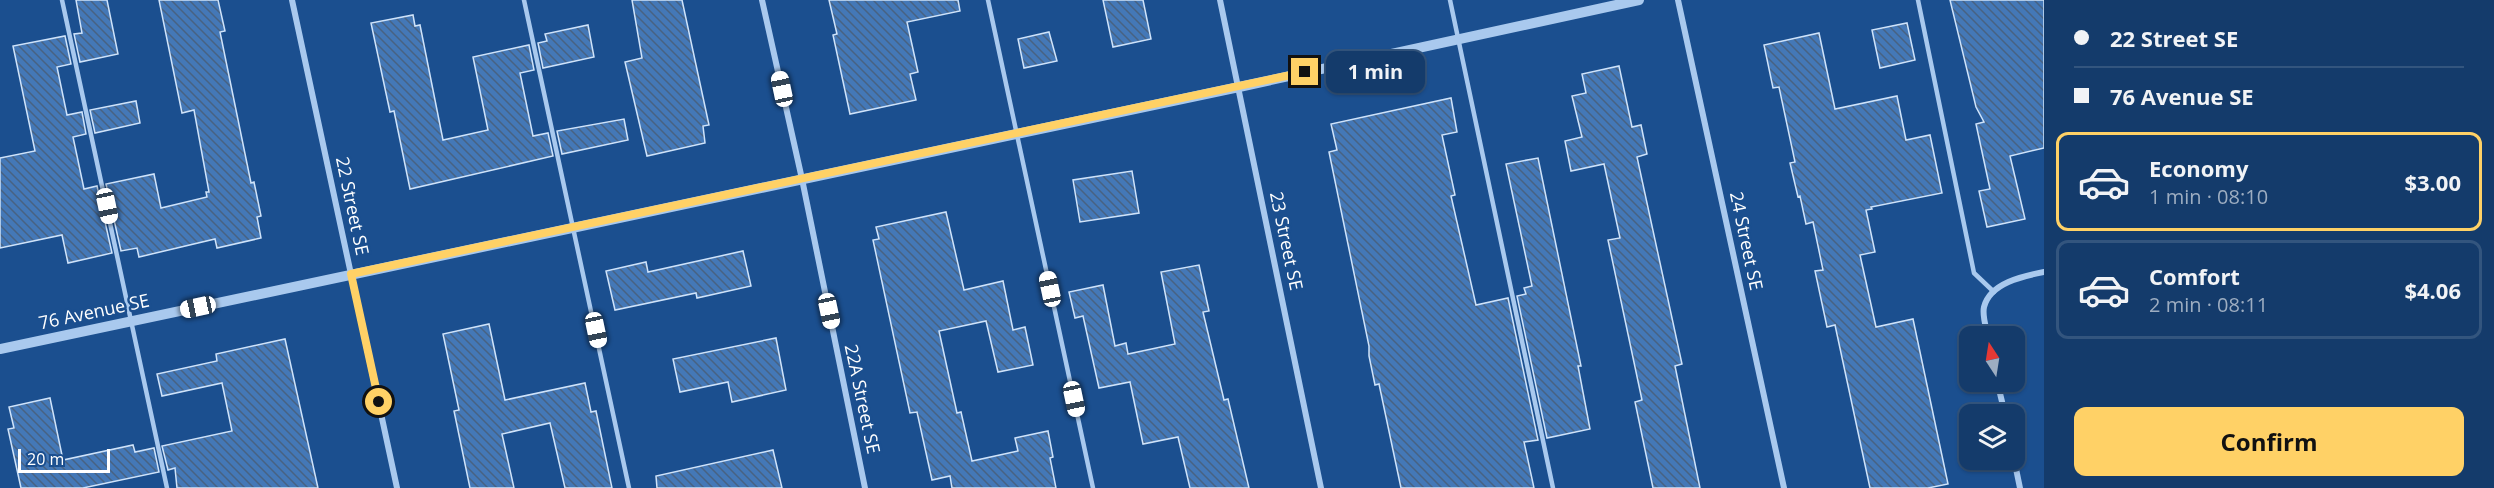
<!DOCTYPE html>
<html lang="en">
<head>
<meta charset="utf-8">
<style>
  :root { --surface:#143b6b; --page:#1d4271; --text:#f1f3f6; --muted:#9dadc1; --line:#33557e; --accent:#ffd166 }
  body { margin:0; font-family:"Open Sans",sans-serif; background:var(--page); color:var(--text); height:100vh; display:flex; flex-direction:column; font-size:22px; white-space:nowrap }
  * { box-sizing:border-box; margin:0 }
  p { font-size:20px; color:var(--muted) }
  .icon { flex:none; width:33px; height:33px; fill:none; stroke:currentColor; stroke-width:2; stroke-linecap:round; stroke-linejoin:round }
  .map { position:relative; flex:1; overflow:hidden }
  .sheet { display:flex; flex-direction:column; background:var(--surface); width:450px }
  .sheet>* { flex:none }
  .hud { display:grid; align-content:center; height:132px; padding:0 30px; background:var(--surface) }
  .needle { width:39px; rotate:348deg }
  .buttons { position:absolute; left:1959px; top:326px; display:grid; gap:12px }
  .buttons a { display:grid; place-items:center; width:66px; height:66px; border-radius:12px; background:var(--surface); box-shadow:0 2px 4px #0004,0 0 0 2px var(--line); font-size:30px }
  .scale { position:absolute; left:18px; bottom:15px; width:92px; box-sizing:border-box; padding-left:6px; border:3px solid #fff; border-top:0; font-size:16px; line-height:21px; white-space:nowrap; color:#fff; -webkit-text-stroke:4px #1b4f8f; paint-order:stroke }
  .end { position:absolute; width:27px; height:27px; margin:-14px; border:8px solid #ffd166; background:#111; box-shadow:0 0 0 3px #111 }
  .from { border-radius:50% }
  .bubble { position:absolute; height:42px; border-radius:12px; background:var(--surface); box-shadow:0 2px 4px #0004,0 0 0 2px var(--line); font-size:20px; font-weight:700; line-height:42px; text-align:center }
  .car { position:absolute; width:18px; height:36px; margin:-18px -9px; border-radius:8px; box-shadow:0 0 4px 2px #0007; background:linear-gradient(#fff 24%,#345 0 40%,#fff 0 76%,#345 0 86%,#fff 0) }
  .hud b { display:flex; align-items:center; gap:21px; height:57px; font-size:22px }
  .hud b+b { border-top:2px solid var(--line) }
  .hud i { width:15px; height:15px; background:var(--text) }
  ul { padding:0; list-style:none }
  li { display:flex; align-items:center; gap:18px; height:99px; margin:0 12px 9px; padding:0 18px; border:3px solid var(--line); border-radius:12px }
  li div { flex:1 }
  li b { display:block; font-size:22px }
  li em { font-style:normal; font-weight:700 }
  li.on { border-color:var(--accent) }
  li>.icon { width:54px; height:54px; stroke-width:1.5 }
  .action { display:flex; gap:12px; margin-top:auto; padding:12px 30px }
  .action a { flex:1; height:69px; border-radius:12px; background:var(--accent); color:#111; font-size:24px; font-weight:700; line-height:69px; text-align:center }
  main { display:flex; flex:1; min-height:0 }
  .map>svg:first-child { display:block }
  .building { fill:url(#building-back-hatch); stroke:#cfe3fa; stroke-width:1.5 }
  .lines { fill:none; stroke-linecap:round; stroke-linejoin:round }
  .service { stroke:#a9c9ee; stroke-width:4.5 }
  .minor { stroke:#a9c9ee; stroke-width:6 }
  .tertiary { stroke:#a9c9ee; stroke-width:10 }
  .route { stroke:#ffd166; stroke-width:8 }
  .labels { text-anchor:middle; stroke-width:5; stroke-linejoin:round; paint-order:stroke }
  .street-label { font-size:18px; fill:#fff; stroke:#1b4f8f }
</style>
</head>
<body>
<main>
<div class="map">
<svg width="2044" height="488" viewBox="0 0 2044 488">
  <defs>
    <pattern id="building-back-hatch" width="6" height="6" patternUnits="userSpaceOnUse" patternTransform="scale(1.5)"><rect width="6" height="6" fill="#4478b7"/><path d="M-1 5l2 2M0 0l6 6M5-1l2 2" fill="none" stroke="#486282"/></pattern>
  </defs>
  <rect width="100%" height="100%" fill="#1b4f8f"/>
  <path class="building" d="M76,0H107L118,54L80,62L74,34L82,33Z
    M159,0H218L225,31L220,32L251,183L254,182L261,216L257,217L261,238L217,248L215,239L139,257L137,248L121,251L106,184L154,174L161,208L207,197L206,192H209L194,110L182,113Z
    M632,0H682L709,125L703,126L705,143L647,156L625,62L642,58Z
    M829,0H958L960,11L907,22L918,72L910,74L916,100L850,114L833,35L837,34Z
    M1103,0H1143L1151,39L1113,47Z
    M1950,0H2044V148L2010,156L2025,219L1987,227L1979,191L1990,189L1976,124L1984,122L1976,107Z
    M413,15L415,26L420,25L443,140L488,130L473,57L529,45L534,70L520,73L533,136L548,133L553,156L410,189L394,111L390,112L371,23Z
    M1907,23L1915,60L1880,68L1872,30Z
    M588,25L594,57L543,68L538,43L547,41L545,34Z
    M1049,32L1057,61L1024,68L1018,39Z
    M1819,33L1835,109L1897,96L1906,140L1930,135L1942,193L1871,207L1872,209L1866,210L1875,252L1860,255L1876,327L1913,319L1948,484L1928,488H1870L1835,325L1827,327L1815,271L1823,270L1813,222L1806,224L1800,196L1798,197L1790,163L1795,162L1779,87L1773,88L1764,45Z
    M65,36L71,64L57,67L67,115L82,112L86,134L73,137L84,189L97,186L112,253L68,263L62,235L0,248V158L35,151L13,46Z
    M1619,66L1632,127L1641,125L1647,154L1637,157L1682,364L1675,366L1700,488H1653L1635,402L1642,400L1608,240L1620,238L1604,164L1571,171L1565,141L1582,137L1572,96L1586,93L1582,74Z
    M1451,98L1457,132L1442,135L1455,195L1451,196L1476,305L1508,298L1538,440L1524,442L1534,488H1401L1379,384L1375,385L1369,356V346L1329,152L1337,150L1331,124Z
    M136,101L140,123L95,133L90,110Z
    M624,119L628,140L562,154L557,131Z
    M1538,158L1581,366H1578L1590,429L1547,438L1517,296L1526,294L1524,288L1532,286L1506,164Z
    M1132,171L1139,213L1080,222L1073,180Z
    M946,212L964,290L1003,281L1013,330L1025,327L1033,365L998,372L986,321L939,331L957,413L961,412L972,461L1018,451L1015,438L1048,431L1053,457L1050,458L1056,488H952L950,476L932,480L917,412L910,413L873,240L879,239L876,227Z
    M743,251L751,286L697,298L696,293L615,310L606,271L646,262L648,272Z
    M1199,265L1209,311L1203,312L1224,400L1228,399L1249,488H1190L1178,437L1143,444L1130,382L1099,388L1083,316L1075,318L1069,292L1103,285L1115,346L1126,343L1128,354L1175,344L1161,272Z
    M489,324L505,400L585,383L591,412L596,411L612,488H565L550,423L502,434L514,488H470L454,411L459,410L443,334Z
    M776,338L786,390L732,402L728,382L680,392L673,359Z
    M285,339L318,488H177L175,468L168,470L162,446L232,431L222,383L162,396L157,374L217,361L216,354Z
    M50,398L63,460L133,445L135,452L154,448L159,472L83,488H21L8,429L14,428L9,407Z
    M773,450L782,488H657L656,476Z"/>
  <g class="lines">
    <path class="service" d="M62,0L167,488
      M524,0L629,488
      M988,0L1093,488
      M1450,0L1553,488
      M1918,0L1974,273L1994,292"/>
    <path class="minor" d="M292,0L397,488
      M762,0L802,179L865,488
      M1220,0L1321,488
      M1678,0L1784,488
      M1988,336C1986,327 1982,316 1984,307C1990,283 2023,276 2044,272
      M1997,381L2005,414
      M2014,459L2020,488"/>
    <path class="tertiary" d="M0,349L1239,87L1639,0"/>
  </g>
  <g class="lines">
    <path class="route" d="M379,402L351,274L1305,72"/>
  </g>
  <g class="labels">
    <g class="street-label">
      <text transform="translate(352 206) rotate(78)" y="6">22 Street SE</text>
      <text transform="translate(1286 241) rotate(78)" y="6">23 Street SE</text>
      <text transform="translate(1746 241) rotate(78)" y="6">24 Street SE</text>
      <text transform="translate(94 312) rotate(-12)" y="6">76 Avenue SE</text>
      <text transform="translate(862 399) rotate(78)" y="6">22A Street SE</text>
    </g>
  </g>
</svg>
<div class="buttons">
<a><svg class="needle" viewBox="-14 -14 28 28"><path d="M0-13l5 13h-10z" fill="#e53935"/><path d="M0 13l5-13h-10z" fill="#9dadc1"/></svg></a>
<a><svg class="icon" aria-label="layers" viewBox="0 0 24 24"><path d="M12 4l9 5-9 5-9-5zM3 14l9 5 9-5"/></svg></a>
</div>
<div class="scale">20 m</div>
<i class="end from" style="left:379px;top:402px"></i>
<i class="end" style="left:1305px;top:72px"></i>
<div class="bubble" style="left:1326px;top:51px;width:99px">1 min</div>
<i class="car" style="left:782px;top:89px;rotate:348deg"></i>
<i class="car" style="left:107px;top:206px;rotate:168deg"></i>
<i class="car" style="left:1050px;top:289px;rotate:348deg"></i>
<i class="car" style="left:198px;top:307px;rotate:258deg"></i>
<i class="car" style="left:829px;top:311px;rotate:168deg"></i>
<i class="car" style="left:596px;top:330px;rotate:168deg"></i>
<i class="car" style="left:1074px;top:399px;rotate:168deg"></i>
</div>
<section class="sheet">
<div class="hud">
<b><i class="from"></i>22 Street SE</b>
<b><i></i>76 Avenue SE</b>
</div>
<ul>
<li class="on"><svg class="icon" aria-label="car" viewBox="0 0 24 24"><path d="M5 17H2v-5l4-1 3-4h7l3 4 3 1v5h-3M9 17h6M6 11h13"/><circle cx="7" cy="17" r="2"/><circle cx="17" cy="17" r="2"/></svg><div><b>Economy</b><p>1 min · 08:10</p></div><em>$3.00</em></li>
<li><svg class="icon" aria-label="car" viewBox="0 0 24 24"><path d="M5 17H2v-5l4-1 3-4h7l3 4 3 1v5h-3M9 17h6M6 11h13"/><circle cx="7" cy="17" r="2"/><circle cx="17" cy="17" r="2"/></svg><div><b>Comfort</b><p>2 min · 08:11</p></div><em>$4.06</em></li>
</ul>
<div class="action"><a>Confirm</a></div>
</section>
</main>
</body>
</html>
